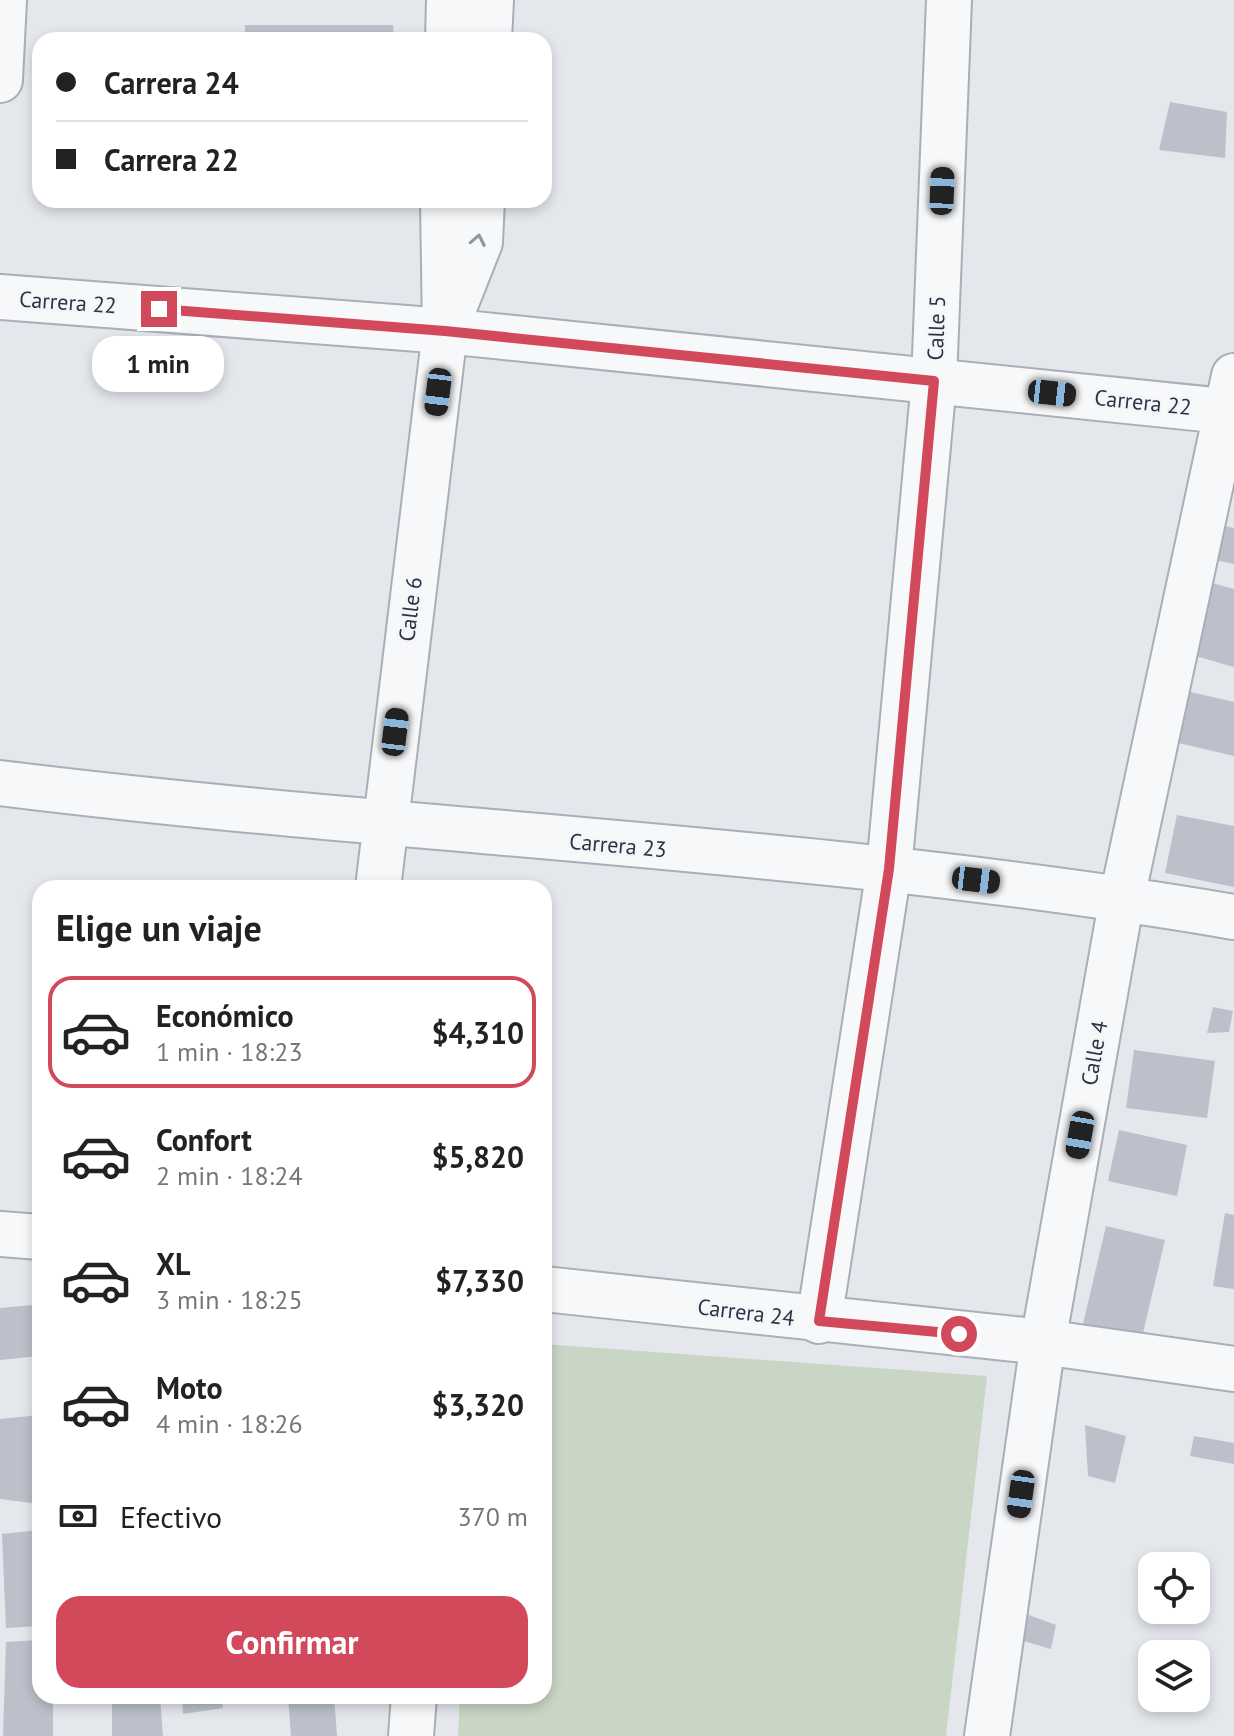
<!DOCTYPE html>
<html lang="es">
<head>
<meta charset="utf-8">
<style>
  :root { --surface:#fff; --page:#f2f2f2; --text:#222; --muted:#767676; --line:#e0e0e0; --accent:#d1495b }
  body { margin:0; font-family:"PT Sans",sans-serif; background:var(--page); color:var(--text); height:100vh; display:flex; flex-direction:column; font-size:30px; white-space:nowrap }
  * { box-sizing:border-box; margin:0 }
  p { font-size:26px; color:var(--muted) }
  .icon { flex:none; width:44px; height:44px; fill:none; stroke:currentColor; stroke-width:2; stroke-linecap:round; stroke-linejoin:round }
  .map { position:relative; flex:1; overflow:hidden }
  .sheet { position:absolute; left:32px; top:880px; width:520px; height:824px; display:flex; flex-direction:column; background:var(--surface); border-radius:24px; box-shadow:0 4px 12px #0003 }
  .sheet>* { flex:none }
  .guide { position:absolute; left:32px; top:32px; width:520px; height:176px; border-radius:24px; box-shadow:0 4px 12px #0003; display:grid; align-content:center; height:176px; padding:0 24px; background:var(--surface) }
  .fabs { position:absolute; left:1138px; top:1552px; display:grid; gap:16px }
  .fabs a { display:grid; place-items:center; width:72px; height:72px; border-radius:16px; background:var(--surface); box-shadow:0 4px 12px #0003; font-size:40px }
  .end { position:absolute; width:36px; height:36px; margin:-18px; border:10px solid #d1495b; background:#fff; box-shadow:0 0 0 4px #fff }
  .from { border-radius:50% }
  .bubble { position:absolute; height:56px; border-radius:24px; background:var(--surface); box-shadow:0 4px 12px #0003; font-size:26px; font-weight:700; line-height:56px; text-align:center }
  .car { position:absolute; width:24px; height:48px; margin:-24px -12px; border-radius:10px; box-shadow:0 0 6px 2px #0007; background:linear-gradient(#222 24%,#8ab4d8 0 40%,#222 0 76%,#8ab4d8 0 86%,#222 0) }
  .guide b { display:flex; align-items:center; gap:28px; height:76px; font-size:30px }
  .guide b+b { border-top:2px solid var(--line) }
  .guide i { width:20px; height:20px; background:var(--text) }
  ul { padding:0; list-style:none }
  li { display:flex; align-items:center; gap:24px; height:112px; margin:0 16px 12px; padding:0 8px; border:4px solid transparent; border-radius:24px }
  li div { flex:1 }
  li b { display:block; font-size:30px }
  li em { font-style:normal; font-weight:700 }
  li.selected { border-color:var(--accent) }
  li>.icon { width:72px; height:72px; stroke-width:1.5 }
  h2 { padding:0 24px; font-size:36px; line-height:96px }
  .pay { display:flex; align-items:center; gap:20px; height:88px; padding:0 24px; font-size:30px }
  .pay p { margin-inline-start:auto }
  .cta { display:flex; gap:16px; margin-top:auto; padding:16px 24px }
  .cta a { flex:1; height:92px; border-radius:24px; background:var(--accent); color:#fff; font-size:32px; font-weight:700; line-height:92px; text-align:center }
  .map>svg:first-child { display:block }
  .green { fill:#c9d6c5 }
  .building { fill:#bbc0ca }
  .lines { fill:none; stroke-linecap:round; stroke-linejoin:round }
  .minor-casing { stroke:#a9aeb7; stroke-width:48 }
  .minor { stroke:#f7f8fa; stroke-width:44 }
  .oneway { stroke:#9196a0 }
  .route { stroke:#d1495b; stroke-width:10 }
  .labels { text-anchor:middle; stroke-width:6; stroke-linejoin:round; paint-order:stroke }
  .street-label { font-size:22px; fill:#2b3445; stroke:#f4f6f9 }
</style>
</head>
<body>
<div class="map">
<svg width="1234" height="1736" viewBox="0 0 1234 1736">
  <rect width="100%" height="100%" fill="#e4e7ec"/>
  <path class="green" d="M544,1344L987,1376L946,1736H458L460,1696H544Z"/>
  <path class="building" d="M245,25H393L394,40H245Z
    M1170,102L1227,112L1225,158L1159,150Z
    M1216,524L1234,528V564L1209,559Z
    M1212,583L1234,589V667L1192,655Z
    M1182,690L1234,702V756L1170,741Z
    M1177,815L1234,826V887L1165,873Z
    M1213,1007L1233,1011L1229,1032L1207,1033Z
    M1134,1050L1215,1061L1207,1118L1126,1108Z
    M1119,1130L1187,1145L1177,1196L1108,1181Z
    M1225,1213L1234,1215V1289L1213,1286Z
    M1106,1226L1165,1240L1142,1337L1083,1324Z
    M32,1305L39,1356L0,1360V1308Z
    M40,1415V1504L0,1499V1419Z
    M1085,1425L1126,1436L1115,1483L1088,1476Z
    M1194,1436L1234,1443V1464L1190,1456Z
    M40,1530V1626L6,1628L2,1534Z
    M1015,1610L1056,1625L1051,1649L1013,1638Z
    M40,1640V1696H53V1736H3L6,1642Z
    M112,1696H160L163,1736H112Z
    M182,1696H222L223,1708L183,1714Z
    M288,1696H334L337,1736H291Z"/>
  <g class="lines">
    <g class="minor-casing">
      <path id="minor" d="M448,40L449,0
        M489,40L491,0
        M0,80L4,0
        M0,297L445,331L1234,412
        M452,313L480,242L482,200
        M0,783C410,834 826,847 1234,917
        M378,888L445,331L443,200
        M0,1234L40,1237
        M544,1289L1043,1342L1234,1369
        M819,1321L889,869L934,381L949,0
        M411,1736L414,1696
        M987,1736L1043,1342L1122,898L1234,376"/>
    </g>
    <use href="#minor" class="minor"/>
  </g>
  <defs><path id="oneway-chevron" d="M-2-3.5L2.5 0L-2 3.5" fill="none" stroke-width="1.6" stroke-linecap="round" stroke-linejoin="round" transform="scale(2)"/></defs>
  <use class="oneway" href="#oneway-chevron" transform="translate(478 240) rotate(-79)"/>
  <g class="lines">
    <path class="route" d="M159,309L445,331L934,381L889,869L819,1321L959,1334"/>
  </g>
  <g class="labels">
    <g class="street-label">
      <text transform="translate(68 302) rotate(4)" y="8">Carrera 22</text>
      <text transform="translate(936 328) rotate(-88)" y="8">Calle 5</text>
      <text transform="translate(1143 402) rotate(6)" y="8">Carrera 22</text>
      <text transform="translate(410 609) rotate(-83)" y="8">Calle 6</text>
      <text transform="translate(618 845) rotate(5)" y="8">Carrera 23</text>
      <text transform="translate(1094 1053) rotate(-80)" y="8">Calle 4</text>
      <text transform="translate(746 1312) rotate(7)" y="8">Carrera 24</text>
    </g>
  </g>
</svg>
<div class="fabs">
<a><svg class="icon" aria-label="locate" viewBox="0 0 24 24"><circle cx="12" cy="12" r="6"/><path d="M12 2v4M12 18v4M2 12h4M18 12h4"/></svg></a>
<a><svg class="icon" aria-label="layers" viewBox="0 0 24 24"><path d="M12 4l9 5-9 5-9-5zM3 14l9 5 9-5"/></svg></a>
</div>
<i class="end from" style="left:959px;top:1334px"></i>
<i class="end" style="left:159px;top:309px"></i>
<div class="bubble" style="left:92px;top:336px;width:132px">1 min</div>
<i class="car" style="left:942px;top:191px;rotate:2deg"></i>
<i class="car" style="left:438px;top:392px;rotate:187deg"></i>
<i class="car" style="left:1052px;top:393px;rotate:96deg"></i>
<i class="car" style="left:395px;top:732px;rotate:7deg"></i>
<i class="car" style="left:976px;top:880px;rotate:97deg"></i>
<i class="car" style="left:1080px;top:1135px;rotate:190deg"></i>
<i class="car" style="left:1021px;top:1494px;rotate:188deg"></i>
<div class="guide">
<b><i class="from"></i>Carrera 24</b>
<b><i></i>Carrera 22</b>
</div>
<section class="sheet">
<h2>Elige un viaje</h2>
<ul>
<li class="selected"><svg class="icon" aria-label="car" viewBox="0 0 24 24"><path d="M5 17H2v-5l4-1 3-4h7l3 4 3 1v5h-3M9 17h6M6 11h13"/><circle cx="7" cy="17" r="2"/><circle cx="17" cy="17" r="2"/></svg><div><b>Económico</b><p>1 min · 18:23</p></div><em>$4,310</em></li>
<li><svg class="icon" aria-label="car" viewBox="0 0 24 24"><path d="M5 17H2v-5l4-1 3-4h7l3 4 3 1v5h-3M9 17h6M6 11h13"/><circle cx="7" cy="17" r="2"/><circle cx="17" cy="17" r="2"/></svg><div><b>Confort</b><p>2 min · 18:24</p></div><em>$5,820</em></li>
<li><svg class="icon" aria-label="car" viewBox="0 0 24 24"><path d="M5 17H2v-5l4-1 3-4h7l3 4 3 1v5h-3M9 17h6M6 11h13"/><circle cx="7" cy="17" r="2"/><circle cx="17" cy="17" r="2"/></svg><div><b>XL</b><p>3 min · 18:25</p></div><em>$7,330</em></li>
<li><svg class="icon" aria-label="car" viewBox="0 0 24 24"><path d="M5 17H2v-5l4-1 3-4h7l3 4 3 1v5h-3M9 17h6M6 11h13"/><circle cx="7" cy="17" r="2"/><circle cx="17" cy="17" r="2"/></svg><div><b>Moto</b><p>4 min · 18:26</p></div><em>$3,320</em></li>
</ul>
<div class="pay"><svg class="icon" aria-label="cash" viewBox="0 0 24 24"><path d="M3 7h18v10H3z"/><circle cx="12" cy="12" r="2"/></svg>Efectivo<p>370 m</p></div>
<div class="cta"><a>Confirmar</a></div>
</section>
</div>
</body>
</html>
